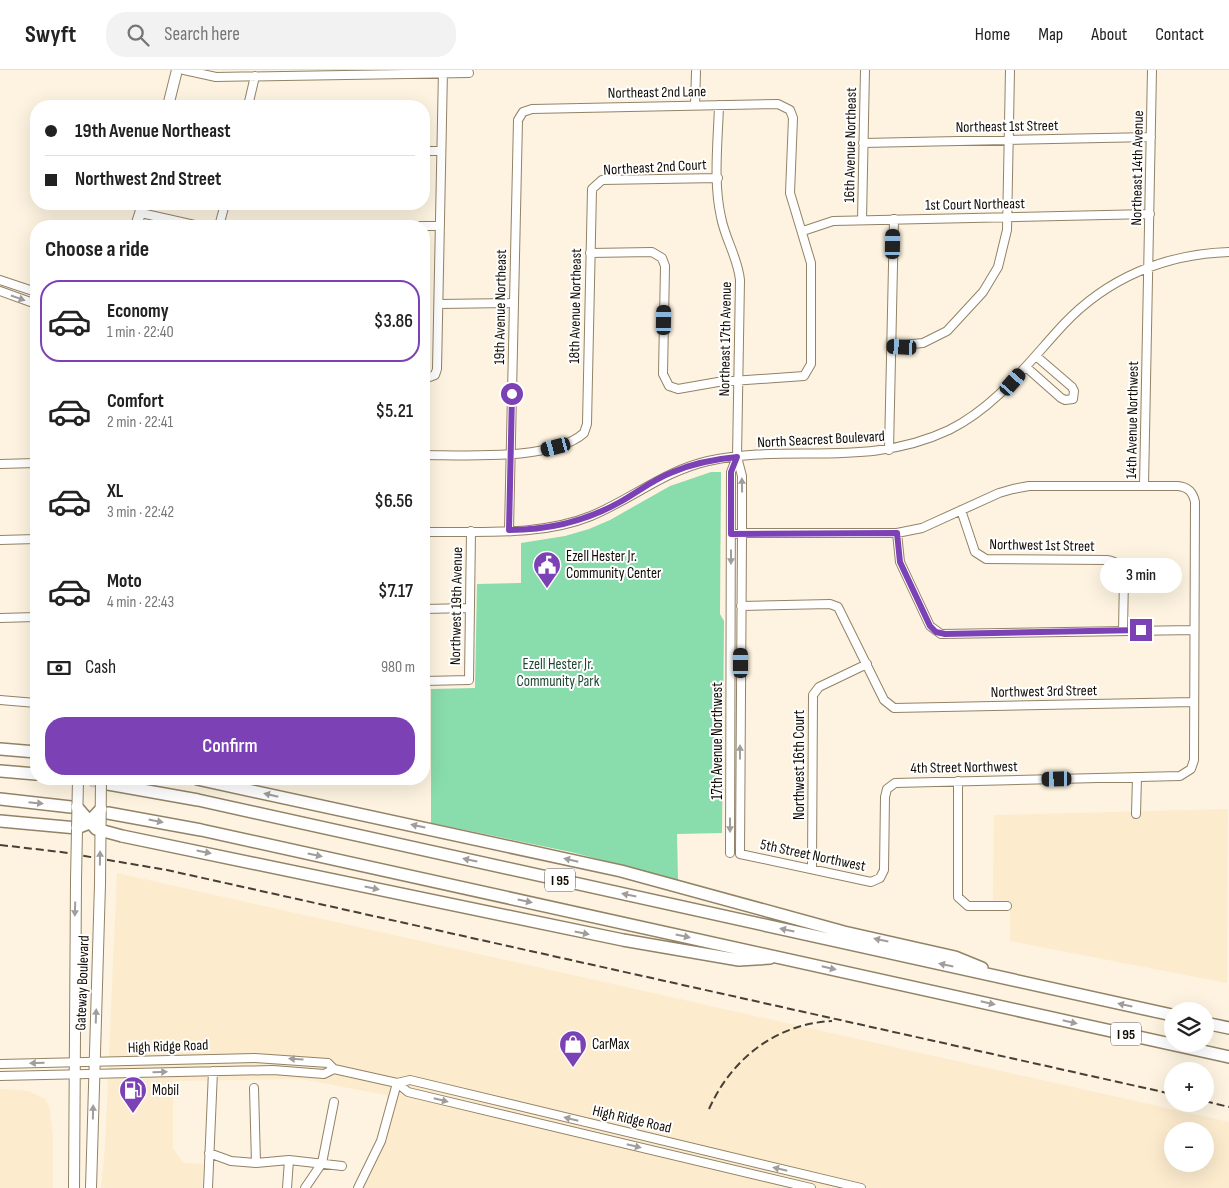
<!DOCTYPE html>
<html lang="en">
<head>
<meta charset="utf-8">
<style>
  :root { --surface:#fff; --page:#f2f2f2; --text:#222; --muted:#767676; --line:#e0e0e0; --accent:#7d41b6 }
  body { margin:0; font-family:"Sofia Sans Condensed",sans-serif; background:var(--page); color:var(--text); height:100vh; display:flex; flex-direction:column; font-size:19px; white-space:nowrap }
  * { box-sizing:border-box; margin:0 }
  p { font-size:16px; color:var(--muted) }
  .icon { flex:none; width:28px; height:28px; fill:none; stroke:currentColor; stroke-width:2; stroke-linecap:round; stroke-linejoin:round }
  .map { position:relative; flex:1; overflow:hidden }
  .details { position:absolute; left:30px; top:150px; width:400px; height:565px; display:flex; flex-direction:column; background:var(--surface); border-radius:20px; box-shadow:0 5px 20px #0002 }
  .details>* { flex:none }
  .top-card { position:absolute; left:30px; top:30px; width:400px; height:110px; border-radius:20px; box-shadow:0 5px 20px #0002; display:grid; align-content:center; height:110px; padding:0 15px; background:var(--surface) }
  .buttons { position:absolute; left:1164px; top:932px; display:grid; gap:10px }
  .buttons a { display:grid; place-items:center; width:50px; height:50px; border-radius:50%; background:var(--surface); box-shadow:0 5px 20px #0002; font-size:25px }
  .end { position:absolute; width:22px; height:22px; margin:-11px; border:6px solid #7d41b6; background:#fff; box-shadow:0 0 0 2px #fff }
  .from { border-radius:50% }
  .bubble { position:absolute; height:35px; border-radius:18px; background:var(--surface); box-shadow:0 5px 20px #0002; font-size:16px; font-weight:600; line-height:35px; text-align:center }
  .car { position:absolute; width:15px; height:30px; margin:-15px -8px; border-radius:6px; box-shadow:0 0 4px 1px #0007; background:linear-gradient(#222 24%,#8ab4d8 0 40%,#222 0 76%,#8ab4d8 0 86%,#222 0) }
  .top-card b { display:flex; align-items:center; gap:18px; height:48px; font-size:19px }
  .top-card b+b { border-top:1px solid var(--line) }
  .top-card i { width:12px; height:12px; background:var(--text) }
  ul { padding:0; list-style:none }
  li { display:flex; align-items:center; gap:15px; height:82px; margin:0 10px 8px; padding:0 5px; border:2px solid transparent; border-radius:20px }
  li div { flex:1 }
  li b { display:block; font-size:19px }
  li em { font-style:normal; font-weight:600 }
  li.selected { border-color:var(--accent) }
  li>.icon { width:45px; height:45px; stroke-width:1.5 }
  h2 { padding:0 15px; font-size:22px; line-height:60px }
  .pay { display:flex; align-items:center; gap:12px; height:55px; padding:0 15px; font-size:19px }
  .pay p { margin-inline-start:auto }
  .button { display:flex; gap:10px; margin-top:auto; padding:10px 15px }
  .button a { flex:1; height:58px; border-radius:20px; background:var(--accent); color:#fff; font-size:20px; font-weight:600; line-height:58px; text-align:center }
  header { display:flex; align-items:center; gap:30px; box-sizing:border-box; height:70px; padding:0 25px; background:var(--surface); border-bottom:1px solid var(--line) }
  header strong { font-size:24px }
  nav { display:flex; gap:28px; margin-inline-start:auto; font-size:18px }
  .search { width:350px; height:45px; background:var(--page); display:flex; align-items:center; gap:12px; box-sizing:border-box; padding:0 18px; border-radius:20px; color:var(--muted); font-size:19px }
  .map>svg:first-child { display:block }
  .built { fill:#fcebcd; fill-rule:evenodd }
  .green { fill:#89dcab }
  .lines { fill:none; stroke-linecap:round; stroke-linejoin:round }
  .highway-tunnel { stroke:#dad0bf; stroke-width:11; stroke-dasharray:11 5.5; stroke-linecap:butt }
  .minor-casing { stroke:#928367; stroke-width:10 }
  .major-casing { stroke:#928367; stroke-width:12 }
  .highway-casing { stroke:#928367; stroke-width:14 }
  .minor { stroke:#fff; stroke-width:8 }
  .major { stroke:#fff; stroke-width:10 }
  .highway { stroke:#fff; stroke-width:11 }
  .rail { stroke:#474036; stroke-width:2; stroke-dasharray:8 4; stroke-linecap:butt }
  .major-bridge-casing { stroke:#928367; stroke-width:12; stroke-linecap:butt }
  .highway-bridge-casing { stroke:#928367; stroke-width:14; stroke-linecap:butt }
  .major-bridge { stroke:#fff; stroke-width:10 }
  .highway-bridge { stroke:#fff; stroke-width:11 }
  .oneway { fill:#a09d9a }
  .route { stroke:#7d41b6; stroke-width:6 }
  .labels { text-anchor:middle; stroke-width:4; stroke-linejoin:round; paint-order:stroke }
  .shield { fill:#fff; stroke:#58544f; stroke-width:1 }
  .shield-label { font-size:14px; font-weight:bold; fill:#110b03 }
  .street-label { font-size:15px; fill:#110b03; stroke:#fff }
  .poi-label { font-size:15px; fill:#110b03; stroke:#fff; text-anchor:start }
  .park-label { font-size:15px; fill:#1e4731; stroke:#fff }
</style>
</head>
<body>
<header>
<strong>Swyft</strong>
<div class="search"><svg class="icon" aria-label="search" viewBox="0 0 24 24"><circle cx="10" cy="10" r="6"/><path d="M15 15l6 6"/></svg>Search here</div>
<nav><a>Home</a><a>Map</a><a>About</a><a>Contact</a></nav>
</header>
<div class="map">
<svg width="1229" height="1118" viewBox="0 0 1229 1118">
  <rect width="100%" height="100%" fill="#fdf3e0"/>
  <path class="built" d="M1228,739L1227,913L1010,871V831L993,830L994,745Z
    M117,803L1229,1052V1118H353L370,1088L385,1044L388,1032L386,1025L301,1009L173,1011V1079L184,1093L203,1094L202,1118H101L105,1078ZM1172,1061H1205V1094H1172Z
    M0,1019L29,1021L45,1029L49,1036L53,1066V1118H0Z"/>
  <path class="green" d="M711,402H721L720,544L724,551L722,763L677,764L678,810L571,782L431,753V619L475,618L477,514L521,513V473L565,466L589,459L610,450L670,416Z"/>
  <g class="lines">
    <path class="highway-tunnel" d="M74,709L108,714"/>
    <g class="minor-casing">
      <path id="minor" d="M184,0L216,7L469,3
        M695,35L696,2
        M719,35C718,71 713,112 721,147C725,169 738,188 740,210L737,387L742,406V464L740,784L871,812L880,808L884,800L885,727L887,719L895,713L1180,706L1191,699L1194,690L1195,432C1193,422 1188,417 1178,416H1029L1013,419L999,423L922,458L897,463H747L731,464
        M248,36L255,6
        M863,73L1151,67
        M424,81H441
        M141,143L199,156
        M862,150L865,0
        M219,156L225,134
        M421,156H440
        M803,161L833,151L1150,144
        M0,210L36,222
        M0,221L36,234
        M439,234L513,233
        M891,276L923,273L947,261L983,222L998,197L1007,160L1010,0
        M1026,297L1061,328L1065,330L1073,329L1074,321L1072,317L1036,286
        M424,309L435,305L437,299L443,0
        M889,380L894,149
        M424,385C465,385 553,391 584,363L587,354L592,119L602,110L718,108
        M0,394L36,393
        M1144,416L1152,0
        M961,440L975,482L986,489L1107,490C1117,491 1122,497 1124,507L1123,561
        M509,460L518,50L523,42L532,39L778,34L790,40L793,48L790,123L811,193V294L804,306L718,312L678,319L669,316L663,304L665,196L662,188L652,182L590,183
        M424,462C479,461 539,467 591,446C632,429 664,401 708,391C791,373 866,399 949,360C997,336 1027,294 1063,255C1107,208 1165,184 1229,182
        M897,463L900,492L930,556L941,564L1194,560
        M0,470L36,469
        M741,536L830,534L838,537L884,630L894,638L1194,632
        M424,539L470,538
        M0,548L36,547
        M424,611L469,610L471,461
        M0,630L36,633
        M958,711V827L968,836H1007
        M1136,744L1137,707
        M730,783L731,402L737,387
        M812,799L813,625L819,617L867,594
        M0,994L255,988L328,993L334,999L397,1013L408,1022L811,1118
        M0,1006L273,1000L324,1004L334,999
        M397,1013L410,1010L861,1118
        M254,1018L256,1093
        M209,1083L231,1091L256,1093L289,1090L342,1096
        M208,1118L213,1001
        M287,1118L289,1090
        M305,1118L322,1093L334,1032
        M358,1118L381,1071L397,1013"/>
    </g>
    <g class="major-casing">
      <path id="major" d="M168,36L177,0
        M136,156L143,134
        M74,1118L76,810
        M91,1118L100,814"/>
    </g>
    <g class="highway-casing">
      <path id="highway" d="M0,679L36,682
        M0,701L36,704
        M197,709L621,801L844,862L955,887L982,898
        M108,714L198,730L1172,945
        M0,729L71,737
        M108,743L201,760L1229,987
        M0,751L77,758
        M122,766L623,870L739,890L770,888
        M1205,953L1229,958"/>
    </g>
    <use href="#minor" class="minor"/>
    <use href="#major" class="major"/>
    <use href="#highway" class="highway"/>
    <path class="rail" d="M0,775L61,782L167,800L1172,1024
      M1205,1031L1229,1037
      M709,1039C732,988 776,954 832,951"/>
    <g class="major-bridge-casing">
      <path id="major-bridge" d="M76,810L78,709
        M100,814L101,709"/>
    </g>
    <g class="highway-bridge-casing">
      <path id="highway-bridge" d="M77,737L96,759L122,766
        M77,758L87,754L101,739"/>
    </g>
    <use href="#major-bridge" class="major-bridge"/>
    <use href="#highway-bridge" class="highway-bridge"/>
  </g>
  <defs><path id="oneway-solid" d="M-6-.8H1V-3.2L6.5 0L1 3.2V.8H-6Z" transform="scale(1.25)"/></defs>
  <g class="oneway">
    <use href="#oneway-solid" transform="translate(18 228) rotate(19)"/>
    <use href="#oneway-solid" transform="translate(742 415) rotate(-91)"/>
    <use href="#oneway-solid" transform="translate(731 487) rotate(90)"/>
    <use href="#oneway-solid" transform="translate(740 682) rotate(-90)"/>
    <use href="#oneway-solid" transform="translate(271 725) rotate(-167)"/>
    <use href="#oneway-solid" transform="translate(36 733) rotate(6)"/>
    <use href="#oneway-solid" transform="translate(156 751) rotate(11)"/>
    <use href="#oneway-solid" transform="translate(730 755) rotate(90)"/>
    <use href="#oneway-solid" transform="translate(418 756) rotate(-168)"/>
    <use href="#oneway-solid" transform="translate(204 782) rotate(11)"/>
    <use href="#oneway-solid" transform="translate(315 785) rotate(12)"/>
    <use href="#oneway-solid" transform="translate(100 788) rotate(-89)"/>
    <use href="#oneway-solid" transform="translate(470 790) rotate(-168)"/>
    <use href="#oneway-solid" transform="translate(571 790) rotate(-167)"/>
    <use href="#oneway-solid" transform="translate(372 818) rotate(12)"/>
    <use href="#oneway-solid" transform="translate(629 825) rotate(-168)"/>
    <use href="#oneway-solid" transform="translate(525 831) rotate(12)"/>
    <use href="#oneway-solid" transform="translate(75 839) rotate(92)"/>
    <use href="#oneway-solid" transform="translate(787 860) rotate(-168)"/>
    <use href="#oneway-solid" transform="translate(582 863) rotate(11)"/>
    <use href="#oneway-solid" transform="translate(683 866) rotate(12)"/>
    <use href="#oneway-solid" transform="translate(881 870) rotate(-168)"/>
    <use href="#oneway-solid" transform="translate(946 895) rotate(-168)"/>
    <use href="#oneway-solid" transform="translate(829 898) rotate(13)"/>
    <use href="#oneway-solid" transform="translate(988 933) rotate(13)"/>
    <use href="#oneway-solid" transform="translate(1125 935) rotate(-168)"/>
    <use href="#oneway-solid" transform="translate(96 946) rotate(-88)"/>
    <use href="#oneway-solid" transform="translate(1070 952) rotate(13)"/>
    <use href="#oneway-solid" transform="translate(296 989) rotate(-176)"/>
    <use href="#oneway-solid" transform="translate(37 993) rotate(179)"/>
    <use href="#oneway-solid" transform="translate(160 1002) rotate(-1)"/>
    <use href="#oneway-solid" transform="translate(441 1030) rotate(14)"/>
    <use href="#oneway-solid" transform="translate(93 1042) rotate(-89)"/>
    <use href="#oneway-solid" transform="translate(571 1049) rotate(-166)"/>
    <use href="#oneway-solid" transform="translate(634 1076) rotate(13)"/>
    <use href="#oneway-solid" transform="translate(780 1099) rotate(-167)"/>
  </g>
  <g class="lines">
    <path class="route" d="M512,324L509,460C548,460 586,451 620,432C638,422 654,409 673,402C694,393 715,389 737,387L731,402V464L897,463L900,492L930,556L936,562L945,564L1141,560"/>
  </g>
  <defs>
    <g id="civic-pin" transform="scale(1.4375)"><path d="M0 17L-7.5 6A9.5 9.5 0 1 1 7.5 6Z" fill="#7d41b6" stroke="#fff"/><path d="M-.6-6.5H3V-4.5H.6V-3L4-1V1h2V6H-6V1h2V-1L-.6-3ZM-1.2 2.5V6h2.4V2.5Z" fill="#fff"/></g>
    <g id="shop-pin" transform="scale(1.4375)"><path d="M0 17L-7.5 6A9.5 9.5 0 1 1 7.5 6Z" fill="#7d41b6" stroke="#fff"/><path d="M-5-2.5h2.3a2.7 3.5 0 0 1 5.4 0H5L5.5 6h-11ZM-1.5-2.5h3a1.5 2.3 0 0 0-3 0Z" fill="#fff"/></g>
    <g id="fuel-pin" transform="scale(1.4375)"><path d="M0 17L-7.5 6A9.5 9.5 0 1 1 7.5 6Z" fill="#7d41b6" stroke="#fff"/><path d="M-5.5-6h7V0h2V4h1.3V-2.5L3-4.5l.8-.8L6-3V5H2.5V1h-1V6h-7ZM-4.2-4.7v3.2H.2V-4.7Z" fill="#fff"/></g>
  </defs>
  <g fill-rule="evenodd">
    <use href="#civic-pin" x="547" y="495"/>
    <use href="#shop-pin" x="573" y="974"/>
    <use href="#fuel-pin" x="133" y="1020"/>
  </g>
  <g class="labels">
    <g class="shield">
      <rect x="545" y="798.5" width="30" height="23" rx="4"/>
      <rect x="1111" y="952.5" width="30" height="23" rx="4"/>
    </g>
    <g class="shield-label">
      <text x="560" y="815">I 95</text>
      <text x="1126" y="969">I 95</text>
    </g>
    <g class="street-label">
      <text transform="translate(657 22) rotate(-1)" y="5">Northeast 2nd Lane</text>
      <text transform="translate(1007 56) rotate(-1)" y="5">Northeast 1st Street</text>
      <text transform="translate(850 75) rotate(-89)" y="5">16th Avenue Northeast</text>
      <text transform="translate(655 97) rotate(-3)" y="5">Northeast 2nd Court</text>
      <text transform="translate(1137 98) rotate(-89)" y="5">Northeast 14th Avenue</text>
      <text transform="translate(975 134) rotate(-1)" y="5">1st Court Northeast</text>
      <text transform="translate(575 236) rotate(-89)" y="5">18th Avenue Northeast</text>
      <text transform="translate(500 237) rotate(-89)" y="5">19th Avenue Northeast</text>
      <text transform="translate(725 269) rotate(-89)" y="5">Northeast 17th Avenue</text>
      <text transform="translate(1132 350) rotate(-89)" y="5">14th Avenue Northwest</text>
      <text transform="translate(821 369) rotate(-3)" y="5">North Seacrest Boulevard</text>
      <text transform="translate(1042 475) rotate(1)" y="5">Northwest 1st Street</text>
      <text transform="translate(456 536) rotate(-89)" y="5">Northwest 19th Avenue</text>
      <text transform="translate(1044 621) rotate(-1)" y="5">Northwest 3rd Street</text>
      <text transform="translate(717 671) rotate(-90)" y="5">17th Avenue Northwest</text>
      <text transform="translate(799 695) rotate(-90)" y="5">Northwest 16th Court</text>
      <text transform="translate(964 697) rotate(-1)" y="5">4th Street Northwest</text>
      <text transform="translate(813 785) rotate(12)" y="5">5th Street Northwest</text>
      <text transform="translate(82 913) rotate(-88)" y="5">Gateway Boulevard</text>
      <text transform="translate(168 976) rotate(-2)" y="5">High Ridge Road</text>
      <text transform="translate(632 1049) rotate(13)" y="5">High Ridge Road</text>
    </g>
    <g class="poi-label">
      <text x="566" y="491">Ezell Hester Jr.<tspan x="566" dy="17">Community Center</tspan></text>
      <text x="592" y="979">CarMax</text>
      <text x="152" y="1025">Mobil</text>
    </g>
    <g class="park-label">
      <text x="558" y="599">Ezell Hester Jr.<tspan x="558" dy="17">Community Park</tspan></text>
    </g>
  </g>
</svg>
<div class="buttons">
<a><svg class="icon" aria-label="layers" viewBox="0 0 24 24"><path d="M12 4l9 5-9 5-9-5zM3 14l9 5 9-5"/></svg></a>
<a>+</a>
<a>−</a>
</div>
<i class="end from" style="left:512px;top:324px"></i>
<i class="end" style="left:1141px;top:560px"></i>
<div class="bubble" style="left:1100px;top:488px;width:82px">3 min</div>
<i class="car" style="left:893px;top:174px;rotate:1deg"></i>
<i class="car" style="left:664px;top:250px;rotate:1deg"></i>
<i class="car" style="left:902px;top:277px;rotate:273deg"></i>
<i class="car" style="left:1013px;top:312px;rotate:41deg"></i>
<i class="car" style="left:556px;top:377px;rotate:255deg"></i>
<i class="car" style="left:741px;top:593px;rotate:0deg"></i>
<i class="car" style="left:1057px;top:709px;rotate:269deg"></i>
<div class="top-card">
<b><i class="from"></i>19th Avenue Northeast</b>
<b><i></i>Northwest 2nd Street</b>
</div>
<section class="details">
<h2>Choose a ride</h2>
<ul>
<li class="selected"><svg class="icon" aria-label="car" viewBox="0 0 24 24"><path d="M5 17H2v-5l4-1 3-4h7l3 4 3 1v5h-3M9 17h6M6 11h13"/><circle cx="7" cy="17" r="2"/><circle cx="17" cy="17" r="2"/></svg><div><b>Economy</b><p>1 min · 22:40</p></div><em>$3.86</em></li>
<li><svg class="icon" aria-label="car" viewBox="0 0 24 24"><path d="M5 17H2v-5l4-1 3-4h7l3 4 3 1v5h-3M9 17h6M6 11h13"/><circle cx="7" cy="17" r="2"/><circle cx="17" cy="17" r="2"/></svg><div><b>Comfort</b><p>2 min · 22:41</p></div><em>$5.21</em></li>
<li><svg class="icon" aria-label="car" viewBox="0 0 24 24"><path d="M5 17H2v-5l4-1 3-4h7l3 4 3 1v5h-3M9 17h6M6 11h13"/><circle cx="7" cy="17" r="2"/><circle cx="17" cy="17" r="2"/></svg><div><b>XL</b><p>3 min · 22:42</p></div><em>$6.56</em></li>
<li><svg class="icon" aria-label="car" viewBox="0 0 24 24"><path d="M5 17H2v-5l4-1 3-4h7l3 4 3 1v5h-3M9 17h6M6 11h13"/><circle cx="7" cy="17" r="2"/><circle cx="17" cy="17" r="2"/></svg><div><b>Moto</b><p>4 min · 22:43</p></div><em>$7.17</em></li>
</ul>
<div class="pay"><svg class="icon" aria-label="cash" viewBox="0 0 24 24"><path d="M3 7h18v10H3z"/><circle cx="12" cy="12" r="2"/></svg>Cash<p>980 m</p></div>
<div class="button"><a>Confirm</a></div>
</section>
</div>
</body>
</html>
